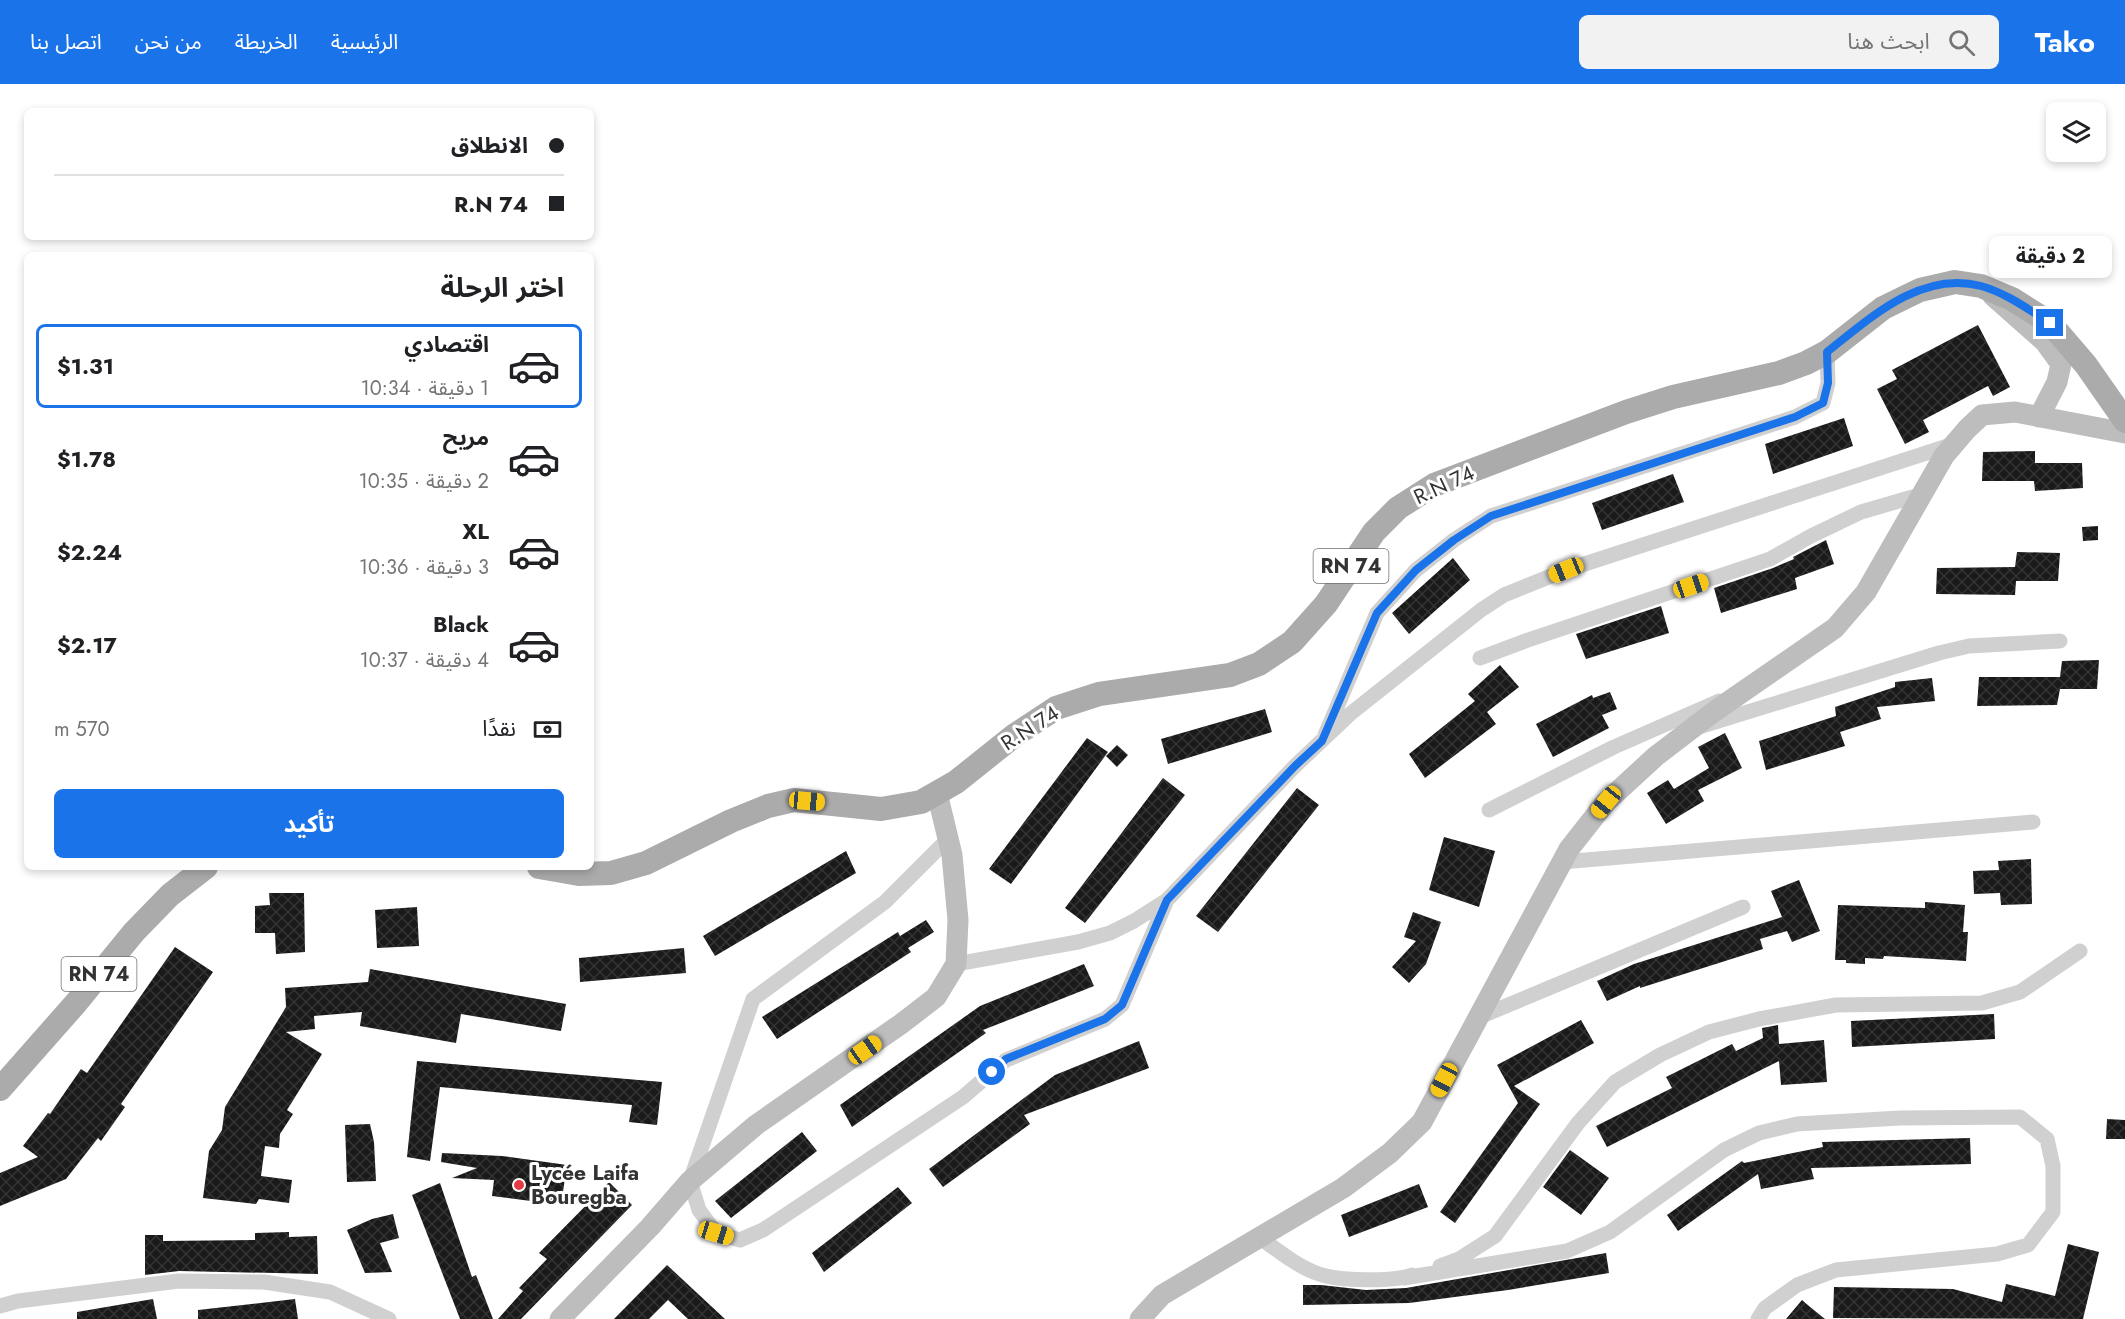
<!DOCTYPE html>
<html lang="ar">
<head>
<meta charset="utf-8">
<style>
  :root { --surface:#fff; --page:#f2f2f2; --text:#202124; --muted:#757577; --line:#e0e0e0; --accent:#1a73e8 }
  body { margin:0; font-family:Jost,"Noto Sans Arabic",sans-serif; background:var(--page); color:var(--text); direction:rtl; height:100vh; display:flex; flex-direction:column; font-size:22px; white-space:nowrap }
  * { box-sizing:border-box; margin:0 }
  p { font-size:20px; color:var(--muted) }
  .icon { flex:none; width:33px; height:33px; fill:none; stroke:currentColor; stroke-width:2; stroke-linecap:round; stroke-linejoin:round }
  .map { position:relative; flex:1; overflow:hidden; direction:ltr }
  .drawer { position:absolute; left:24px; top:168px; width:570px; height:618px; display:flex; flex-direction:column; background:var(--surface); border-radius:9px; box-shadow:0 3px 9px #0003; direction:rtl }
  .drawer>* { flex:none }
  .hud { position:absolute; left:24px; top:24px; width:570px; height:132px; border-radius:9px; box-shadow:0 3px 9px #0003; direction:rtl; display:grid; align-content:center; height:132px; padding:0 30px; background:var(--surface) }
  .tools { position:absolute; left:2046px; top:18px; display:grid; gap:12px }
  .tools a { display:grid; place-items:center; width:60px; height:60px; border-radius:9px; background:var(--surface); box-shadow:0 3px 9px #0003; font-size:30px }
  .end { position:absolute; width:27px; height:27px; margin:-14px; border:8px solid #1a73e8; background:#fff; box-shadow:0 0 0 3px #fff }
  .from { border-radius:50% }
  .bubble { position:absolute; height:42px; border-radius:9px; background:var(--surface); box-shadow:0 3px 9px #0003; font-size:20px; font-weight:700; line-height:42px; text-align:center; direction:rtl }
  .car { position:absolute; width:18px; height:36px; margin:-18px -9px; border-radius:8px; box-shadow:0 0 4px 2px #0007; background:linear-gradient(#f5c518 24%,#345 0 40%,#f5c518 0 76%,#345 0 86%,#f5c518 0) }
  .hud b { display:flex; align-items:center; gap:21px; height:57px; font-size:22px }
  .hud b+b { border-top:2px solid var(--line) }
  .hud i { width:15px; height:15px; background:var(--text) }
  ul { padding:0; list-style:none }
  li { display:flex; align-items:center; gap:18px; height:84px; margin:0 12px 9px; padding:0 18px; border:3px solid transparent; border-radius:9px }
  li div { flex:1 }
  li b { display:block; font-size:22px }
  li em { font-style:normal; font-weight:700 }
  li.current { border-color:var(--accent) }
  li>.icon { width:54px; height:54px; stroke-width:1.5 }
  h2 { padding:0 30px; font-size:27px; line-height:72px }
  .pay { display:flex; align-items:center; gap:15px; height:66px; padding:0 30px; font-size:22px }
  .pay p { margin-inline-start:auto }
  .primary-button { display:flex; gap:12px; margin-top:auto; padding:12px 30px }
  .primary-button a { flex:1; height:69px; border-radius:9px; background:var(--accent); color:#fff; font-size:24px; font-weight:700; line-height:69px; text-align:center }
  header { display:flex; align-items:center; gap:36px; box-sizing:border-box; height:84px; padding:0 30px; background:var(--accent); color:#fff }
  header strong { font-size:28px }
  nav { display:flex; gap:33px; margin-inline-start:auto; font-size:21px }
  .search { width:420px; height:54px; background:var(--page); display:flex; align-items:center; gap:15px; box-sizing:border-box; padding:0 21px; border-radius:9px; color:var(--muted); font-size:22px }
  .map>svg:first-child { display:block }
  .building { fill:url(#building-cross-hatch) }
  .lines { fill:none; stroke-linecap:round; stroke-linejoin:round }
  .street { stroke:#d0d0d0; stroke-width:15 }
  .secondary { stroke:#bdbdbd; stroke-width:21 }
  .primary { stroke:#ababab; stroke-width:24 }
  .route { stroke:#1a73e8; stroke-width:8 }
  .poi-dot { fill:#e63946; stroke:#fff; stroke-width:2 }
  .labels { text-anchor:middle; stroke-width:6; stroke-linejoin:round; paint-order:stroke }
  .shield { fill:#fff; stroke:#707070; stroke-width:1.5 }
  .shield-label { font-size:20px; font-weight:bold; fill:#333 }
  .street-label { font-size:21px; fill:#333; stroke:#fff }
  .poi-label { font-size:21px; font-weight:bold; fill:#333; stroke:#fff; text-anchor:start }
</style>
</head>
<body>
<header>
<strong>Tako</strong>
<div class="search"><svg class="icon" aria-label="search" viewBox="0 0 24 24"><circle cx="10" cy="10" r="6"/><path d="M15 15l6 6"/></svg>ابحث هنا</div>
<nav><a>الرئيسية</a><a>الخريطة</a><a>من نحن</a><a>اتصل بنا</a></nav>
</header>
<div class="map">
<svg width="2125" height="1235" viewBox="0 0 2125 1235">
  <defs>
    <pattern id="building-cross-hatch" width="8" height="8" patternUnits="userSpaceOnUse" patternTransform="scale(1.5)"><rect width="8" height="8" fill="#1a1a1a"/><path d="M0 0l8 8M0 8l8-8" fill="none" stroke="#333"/></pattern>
  </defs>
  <rect width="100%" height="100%" fill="#fff"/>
  <path class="building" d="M1978,241L2010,303L1993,312L1988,302L1923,336L1929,348L1905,360L1877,305L1897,295L1892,286Z
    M1844,334L1853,362L1773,390L1765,360Z
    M2035,367V379H2082L2083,404L2035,407L2034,397H1982L1983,368Z
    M1673,390L1684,418L1602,446L1592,419Z
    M2098,442V456L2083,457L2082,443Z
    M1826,456L1834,480L1795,494L1797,505L1721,529L1714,504L1773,484L1794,475L1793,473Z
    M2017,468L2060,469L2058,497H2016L2015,511L1936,510L1937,484L2015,483Z
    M1453,474L1470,496L1409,550L1392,529Z
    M1661,522L1669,549L1586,575L1576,550Z
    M2099,576L2097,605H2060L2057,621L1977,622L1979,593H2060L2062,577Z
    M1500,581L1519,603L1487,628L1496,640L1425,694L1409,670L1475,617L1468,610Z
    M1932,594L1935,617L1877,623L1881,635L1840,648L1845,662L1766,686L1759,657L1836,632L1835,623L1895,603V598Z
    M1610,608L1617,625L1602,631L1609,644L1553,673L1536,640L1592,611L1593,614Z
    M1265,625L1272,648L1168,680L1161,655Z
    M1725,649L1742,684L1698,706L1704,717L1666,740L1647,709L1668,696L1674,705L1709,684L1698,663Z
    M1087,654L1108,668L1011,800L989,785Z
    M1117,661L1128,671L1117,683L1106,672Z
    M1163,694L1185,711L1085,839L1065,824Z
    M1297,704L1319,721L1218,848L1196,832Z
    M1444,753L1495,767L1479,823L1429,806Z
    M846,767L856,789L715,872L703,852Z
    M2031,775L2032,820L2001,821L2000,809L1974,810L1973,787L1999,786L1998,777Z
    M1799,796L1820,847L1792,858L1787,847L1760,855L1763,865L1640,904V902L1607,917L1597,897L1634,880L1782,833L1771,807Z
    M269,809H304L305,868L276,870L275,849H255V822L270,821Z
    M1925,818L1965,821L1963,848H1968L1966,877L1884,872L1883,875L1865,874V880L1846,879V876H1835L1838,821L1925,824Z
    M417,823L419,862L377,864L375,826Z
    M1413,828L1441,838L1426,880L1409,899L1392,883L1416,857L1404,853Z
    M926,836L934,848L908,864L911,868L777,955L762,933L898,848L900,852Z
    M175,863L213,888L121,1020L125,1023L101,1057L98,1054L66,1095L0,1122V1089L38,1073L23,1062L48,1029L50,1030L81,985L87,989Z
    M684,864L686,889L580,898L579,874Z
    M1084,880L1094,902L983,946L986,949L852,1043L840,1021L980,922Z
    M370,885L566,920L561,947L461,930L456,959L360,942L362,928L314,932L315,945L286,948L322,970L287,1026L293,1030L280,1050L279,1064L265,1062L261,1092L292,1096L289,1119L259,1115L256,1120L203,1114L209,1067L222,1046L225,1023L286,923L285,904L368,898Z
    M1994,930L1995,955L1852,963L1851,937Z
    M1581,936L1594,959L1514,1002L1540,1020L1455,1139L1440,1128L1518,1019L1497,981Z
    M1778,941L1779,960L1824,956L1827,998L1781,1001L1779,977L1607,1063L1596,1042L1672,1004L1666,993L1732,960L1736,967L1763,954L1762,944Z
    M1139,957L1149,984L1024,1031L1030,1040L943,1103L929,1085L1055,991Z
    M417,977L662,998L657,1041L629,1038L632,1021L440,1003L430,1077L407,1073Z
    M2107,1035L2125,1036V1055H2106Z
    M370,1040L374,1058L376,1097L347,1098L345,1041Z
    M802,1048L817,1067L731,1134L715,1117Z
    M1970,1054L1971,1080L1811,1084L1814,1095L1761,1105L1758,1090L1678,1147L1667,1131L1742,1077L1744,1079L1823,1063L1822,1058Z
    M1570,1066L1609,1094L1581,1131L1543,1103Z
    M442,1069L502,1072L567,1081L561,1121L492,1112L494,1096L452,1094L477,1084L441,1078Z
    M609,1098L632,1121L521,1235H498L523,1207L519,1204L547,1175L539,1169Z
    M440,1099L472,1193L476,1191L493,1235H460L412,1111Z
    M1419,1100L1428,1123L1349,1153L1341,1131Z
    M898,1103L912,1119L824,1188L812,1169Z
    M393,1130L399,1154L380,1159L392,1188L365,1189L347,1146L372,1135Z
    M289,1148V1153L317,1152L318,1190L179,1187L145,1191V1151H163V1157L255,1156V1149Z
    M2068,1160L2099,1168L2083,1235L1833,1234L1834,1203L1953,1205L2002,1218L2006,1200L2055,1212Z
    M1606,1169L1609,1189L1508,1206L1409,1219L1303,1221V1201H1321L1366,1206L1406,1204Z
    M667,1181L725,1235H688L668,1216L649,1235H614Z
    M153,1215L157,1235H77V1228Z
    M295,1215L298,1235H198V1226Z
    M1802,1216L1809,1222L1825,1235H1786Z"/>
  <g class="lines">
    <path class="street" d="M1480,574L1528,556L1770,475L1811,452L1861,428L1923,410
      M1702,642L1939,569L1969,562L2060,557
      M1325,651L1377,529L1416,486L1454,456L1491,432L1795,333L1823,319L1828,299L1827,268
      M1489,726L1614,663L1719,617
      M948,755L885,818L753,915L690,1097L699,1126L716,1149L740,1156L763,1146L963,1013L1006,976L1105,935L1122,921L1167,816
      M1562,778L2033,738
      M956,880L1078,858L1110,849L1134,837L1167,816L1295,682L1350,630L1481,526L1504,511L1566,486L1954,360
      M1477,934L1743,823
      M1259,1153C1277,1166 1298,1183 1319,1190C1338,1197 1393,1198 1412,1191
      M1440,1182L1459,1175L1495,1152L1578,1039L1615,998L1660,971L1709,948L1759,935L1836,921L1982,919L2020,908L2080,867
      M1404,1194L1567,1167L1610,1148L1724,1066L1759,1049L1797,1040L1900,1034L2020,1033L2047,1055L2053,1082V1128L2028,1161L1997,1170L1836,1186L1797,1201L1765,1224L1758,1235
      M0,1222L18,1217L179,1197L264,1198L330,1208L389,1235"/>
    <path class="secondary" d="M1993,212L2045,258L2061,280L2057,298L2039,333
      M560,1235L650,1143L690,1097L756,1041L901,940L936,913L956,880L958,836L952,771L937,709
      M1140,1235L1162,1211L1343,1104L1390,1069L1422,1038L1569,765L1606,718L1656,672L1715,627L1835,544L1866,508L1944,372L1967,345L1982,331L2015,328L2125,349"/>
    <path class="primary" d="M539,783L579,790L611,789L646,779L731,737L768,722L794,716L881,725L921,718L956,698L1015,651L1056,624L1099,610L1230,591L1259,580L1292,558L1326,520L1374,448L1398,424L1434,401L1626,328L1673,313L1779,289L1806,279L1827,268L1883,224L1920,206L1955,198L1981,202L2012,215L2050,239L2086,281L2125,337
      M0,1005L76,919L134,848L170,811L206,783"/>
  </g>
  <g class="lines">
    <path class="route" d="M992,988L1006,975L1105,935L1122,921L1167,816L1295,682L1322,657L1377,529L1416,486L1454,456L1491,432L1795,333L1823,319L1828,299L1827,268C1870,234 1921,186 1981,202C2006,209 2028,225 2050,239"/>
  </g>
  <circle class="poi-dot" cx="519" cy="1101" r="6"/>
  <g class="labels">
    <g class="shield">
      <rect x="1313.5" y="465" width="75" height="34" rx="4.5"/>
      <rect x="61.5" y="873" width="75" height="34" rx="4.5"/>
    </g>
    <g class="shield-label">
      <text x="1351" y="489">RN 74</text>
      <text x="99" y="897">RN 74</text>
    </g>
    <g class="street-label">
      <text transform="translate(1444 401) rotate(-25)" y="7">R.N 74</text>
      <text transform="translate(1030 644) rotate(-33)" y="7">R.N 74</text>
    </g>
    <g class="poi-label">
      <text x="531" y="1096">Lycée Laifa<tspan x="531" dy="24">Bouregba</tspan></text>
    </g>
  </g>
</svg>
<div class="tools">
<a><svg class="icon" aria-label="layers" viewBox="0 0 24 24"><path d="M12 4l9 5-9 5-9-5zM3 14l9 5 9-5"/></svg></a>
</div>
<i class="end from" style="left:992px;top:988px"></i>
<i class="end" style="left:2050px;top:239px"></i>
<div class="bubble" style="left:1989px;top:152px;width:123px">2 دقيقة</div>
<i class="car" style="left:1566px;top:486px;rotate:248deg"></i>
<i class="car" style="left:1691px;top:502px;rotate:71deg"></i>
<i class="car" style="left:807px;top:717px;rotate:95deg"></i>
<i class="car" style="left:1606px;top:718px;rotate:219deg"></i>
<i class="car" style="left:865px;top:966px;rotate:55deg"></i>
<i class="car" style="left:1444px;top:996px;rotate:208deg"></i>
<i class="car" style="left:716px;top:1149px;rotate:107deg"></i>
<div class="hud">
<b><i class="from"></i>الانطلاق</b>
<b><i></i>R.N 74</b>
</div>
<section class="drawer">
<h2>اختر الرحلة</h2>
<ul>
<li class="current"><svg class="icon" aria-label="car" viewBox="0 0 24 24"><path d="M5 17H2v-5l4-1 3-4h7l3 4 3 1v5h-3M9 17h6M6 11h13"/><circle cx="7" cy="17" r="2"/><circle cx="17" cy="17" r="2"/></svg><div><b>اقتصادي</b><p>1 دقيقة · 10:34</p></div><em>$1.31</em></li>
<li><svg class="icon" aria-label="car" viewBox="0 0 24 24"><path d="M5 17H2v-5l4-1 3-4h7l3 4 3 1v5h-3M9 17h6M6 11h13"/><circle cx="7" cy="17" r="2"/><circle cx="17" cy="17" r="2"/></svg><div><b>مريح</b><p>2 دقيقة · 10:35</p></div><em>$1.78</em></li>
<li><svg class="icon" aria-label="car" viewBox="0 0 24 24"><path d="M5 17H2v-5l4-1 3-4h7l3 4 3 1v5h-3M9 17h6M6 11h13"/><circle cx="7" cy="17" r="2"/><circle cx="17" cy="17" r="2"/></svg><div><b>XL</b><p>3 دقيقة · 10:36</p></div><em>$2.24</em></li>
<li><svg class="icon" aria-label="car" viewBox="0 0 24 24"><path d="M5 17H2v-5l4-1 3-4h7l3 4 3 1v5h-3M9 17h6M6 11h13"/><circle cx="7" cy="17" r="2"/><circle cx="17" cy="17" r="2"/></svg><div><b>Black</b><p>4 دقيقة · 10:37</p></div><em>$2.17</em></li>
</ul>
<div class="pay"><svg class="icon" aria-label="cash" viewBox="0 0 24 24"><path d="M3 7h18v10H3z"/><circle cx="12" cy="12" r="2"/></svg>نقدًا<p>570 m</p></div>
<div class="primary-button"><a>تأكيد</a></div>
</section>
</div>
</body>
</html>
